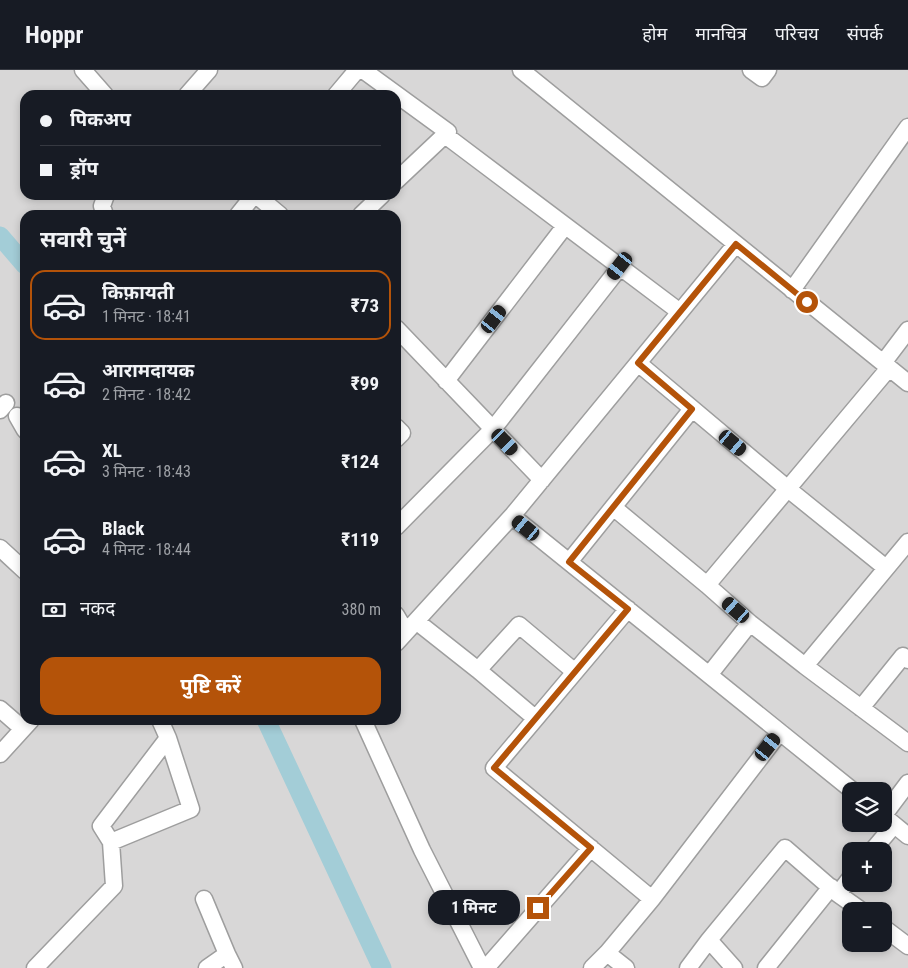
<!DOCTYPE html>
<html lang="hi">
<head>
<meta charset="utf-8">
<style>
  :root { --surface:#171b24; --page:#242831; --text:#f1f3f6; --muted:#9ea1a6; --line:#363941; --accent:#b45309 }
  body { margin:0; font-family:"Roboto Condensed","Noto Sans Devanagari",sans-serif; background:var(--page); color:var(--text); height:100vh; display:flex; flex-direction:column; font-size:19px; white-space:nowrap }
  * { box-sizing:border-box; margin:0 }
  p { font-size:16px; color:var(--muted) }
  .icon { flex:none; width:28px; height:28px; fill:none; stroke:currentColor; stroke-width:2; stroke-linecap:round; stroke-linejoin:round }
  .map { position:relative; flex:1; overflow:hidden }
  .panel { position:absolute; left:20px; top:140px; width:381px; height:515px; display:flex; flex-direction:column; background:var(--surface); border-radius:15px; box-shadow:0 2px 8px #0003 }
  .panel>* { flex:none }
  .guide { position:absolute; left:20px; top:20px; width:381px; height:110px; border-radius:15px; box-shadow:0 2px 8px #0003; display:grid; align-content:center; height:110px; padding:0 20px; background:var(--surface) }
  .tools { position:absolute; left:842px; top:712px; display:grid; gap:10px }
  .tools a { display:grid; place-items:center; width:50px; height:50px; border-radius:10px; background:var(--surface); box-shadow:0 2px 8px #0003; font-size:25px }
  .end { position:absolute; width:22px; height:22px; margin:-11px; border:6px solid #b45309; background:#fff; box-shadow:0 0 0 2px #fff }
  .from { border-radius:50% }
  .bubble { position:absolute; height:35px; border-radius:15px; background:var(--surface); box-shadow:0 2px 8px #0003; font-size:16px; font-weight:700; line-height:35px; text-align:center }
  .car { position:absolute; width:15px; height:30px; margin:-15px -8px; border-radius:6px; box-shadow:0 0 4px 1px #0007; background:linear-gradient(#222 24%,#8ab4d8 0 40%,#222 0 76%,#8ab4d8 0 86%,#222 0) }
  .guide b { display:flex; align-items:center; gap:18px; height:48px; font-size:19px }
  .guide b+b { border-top:1px solid var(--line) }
  .guide i { width:12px; height:12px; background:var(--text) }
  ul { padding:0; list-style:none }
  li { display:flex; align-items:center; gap:15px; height:70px; margin:0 10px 8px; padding:0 10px; border:2px solid transparent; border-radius:15px }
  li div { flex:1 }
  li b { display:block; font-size:19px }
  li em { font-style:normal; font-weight:700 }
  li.active { border-color:var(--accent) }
  li>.icon { width:45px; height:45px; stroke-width:1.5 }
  h2 { padding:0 20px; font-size:22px; line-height:60px }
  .pay { display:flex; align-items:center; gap:12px; height:55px; padding:0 20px; font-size:19px }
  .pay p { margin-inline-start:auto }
  .button { display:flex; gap:10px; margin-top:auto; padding:10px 20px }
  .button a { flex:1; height:58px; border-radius:15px; background:var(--accent); color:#fff; font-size:20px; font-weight:700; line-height:58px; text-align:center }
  header { display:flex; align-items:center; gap:30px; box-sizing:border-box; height:70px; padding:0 25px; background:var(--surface); border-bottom:1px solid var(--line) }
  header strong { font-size:24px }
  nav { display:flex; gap:28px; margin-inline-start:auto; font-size:18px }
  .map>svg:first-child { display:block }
  .residential { fill:#d8d7d7; fill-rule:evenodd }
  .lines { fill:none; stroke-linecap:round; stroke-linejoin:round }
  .canal { stroke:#a3cdd7; stroke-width:19 }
  .street-casing { stroke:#9e9e9e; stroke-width:19 }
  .street { stroke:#fff; stroke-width:16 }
  .route { stroke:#b45309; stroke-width:6 }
</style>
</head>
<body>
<header>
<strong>Hoppr</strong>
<nav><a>होम</a><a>मानचित्र</a><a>परिचय</a><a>संपर्क</a></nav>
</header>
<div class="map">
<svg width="908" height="898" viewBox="0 0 908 898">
  <rect width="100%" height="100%" fill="#ebe7e0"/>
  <path class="residential" d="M0,0H908V898H0ZM25,25H396V125H25ZM25,145H396V650H25ZM851,721H884V754H851ZM851,781H884V814H851ZM851,841H884V874H851Z"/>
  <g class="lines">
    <path class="canal" d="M0,166L25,195
      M266,650L382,898"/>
    <g class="street-casing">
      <path id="street" d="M83,0L105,25
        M363,0L448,62L396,111
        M521,0L908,313
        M751,0L762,8L768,0
        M187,25L209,0
        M336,25L357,0
        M445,65L680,242
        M256,125L280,145
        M105,145L102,136L106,125
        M238,145L254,125
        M361,145L382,125
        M792,220L908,57
        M396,258L542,410
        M638,293L788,419L886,498
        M883,293L908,260
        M889,298L707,515L750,553L805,596L908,472
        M446,311L565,156
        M0,340L6,333
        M17,346L25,360
        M396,357L402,363L396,369
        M613,437L707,515
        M512,446L853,721
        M396,457L493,359L620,197
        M0,478L25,501
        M569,492L692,339
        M396,545L406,562
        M416,551L478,600
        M396,573L512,446L736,174
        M805,596L908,673
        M709,605L750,553
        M861,638L903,586L908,590
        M0,639L23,659
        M535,648L478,600L519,555L575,602
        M160,650L168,668L191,739L111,772L101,756L168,668
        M363,650L422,780L482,898
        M0,684L31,650
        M884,745L908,713
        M886,748L908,766
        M872,781L894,755
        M851,807L838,824L862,841
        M204,829L227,884L234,898
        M652,829L780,662
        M884,858L908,876
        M607,883L626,898
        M35,898L114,816L111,772
        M207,898L227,884
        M486,898L591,778
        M592,898L607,883L652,829L494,698L628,539
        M688,898L709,870
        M734,898L709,870L785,778L838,824
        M766,898L831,817"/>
    </g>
    <use href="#street" class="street"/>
  </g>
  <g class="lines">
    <path class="route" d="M538,838L591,778L494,698L628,539L569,492L692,339L638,293L736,174L807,232"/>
  </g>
</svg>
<div class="tools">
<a><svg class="icon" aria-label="layers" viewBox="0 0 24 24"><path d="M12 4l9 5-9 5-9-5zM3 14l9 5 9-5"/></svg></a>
<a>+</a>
<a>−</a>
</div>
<i class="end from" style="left:807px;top:232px"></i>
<i class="end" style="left:538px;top:838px"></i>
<div class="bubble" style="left:428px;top:820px;width:92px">1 मिनट</div>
<i class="car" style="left:620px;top:196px;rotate:218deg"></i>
<i class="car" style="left:494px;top:249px;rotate:37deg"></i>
<i class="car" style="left:505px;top:372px;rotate:136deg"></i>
<i class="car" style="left:733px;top:373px;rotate:130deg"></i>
<i class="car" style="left:526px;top:458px;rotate:309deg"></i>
<i class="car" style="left:736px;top:540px;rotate:311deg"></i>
<i class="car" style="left:768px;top:677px;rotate:38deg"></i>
<div class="guide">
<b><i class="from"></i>पिकअप</b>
<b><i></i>ड्रॉप</b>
</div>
<section class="panel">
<h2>सवारी चुनें</h2>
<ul>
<li class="active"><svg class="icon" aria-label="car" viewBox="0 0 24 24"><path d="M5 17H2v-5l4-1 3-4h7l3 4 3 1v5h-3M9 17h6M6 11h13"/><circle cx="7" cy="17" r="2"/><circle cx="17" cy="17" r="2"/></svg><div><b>किफ़ायती</b><p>1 मिनट · 18:41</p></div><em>₹73</em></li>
<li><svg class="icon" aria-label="car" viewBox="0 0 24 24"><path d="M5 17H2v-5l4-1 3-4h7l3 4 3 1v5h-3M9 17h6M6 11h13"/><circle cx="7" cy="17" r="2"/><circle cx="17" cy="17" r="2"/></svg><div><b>आरामदायक</b><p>2 मिनट · 18:42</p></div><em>₹99</em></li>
<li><svg class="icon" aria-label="car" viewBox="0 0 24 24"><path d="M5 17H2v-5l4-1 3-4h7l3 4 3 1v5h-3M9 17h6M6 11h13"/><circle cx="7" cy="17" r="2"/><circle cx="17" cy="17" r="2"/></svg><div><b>XL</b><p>3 मिनट · 18:43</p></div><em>₹124</em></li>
<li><svg class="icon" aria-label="car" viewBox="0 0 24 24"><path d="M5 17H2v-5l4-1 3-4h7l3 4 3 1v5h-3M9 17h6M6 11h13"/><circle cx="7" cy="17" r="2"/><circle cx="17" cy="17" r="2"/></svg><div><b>Black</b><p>4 मिनट · 18:44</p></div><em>₹119</em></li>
</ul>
<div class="pay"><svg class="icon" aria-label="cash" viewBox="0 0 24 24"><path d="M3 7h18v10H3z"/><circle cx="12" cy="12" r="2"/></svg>नकद<p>380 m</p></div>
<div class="button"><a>पुष्टि करें</a></div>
</section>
</div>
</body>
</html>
